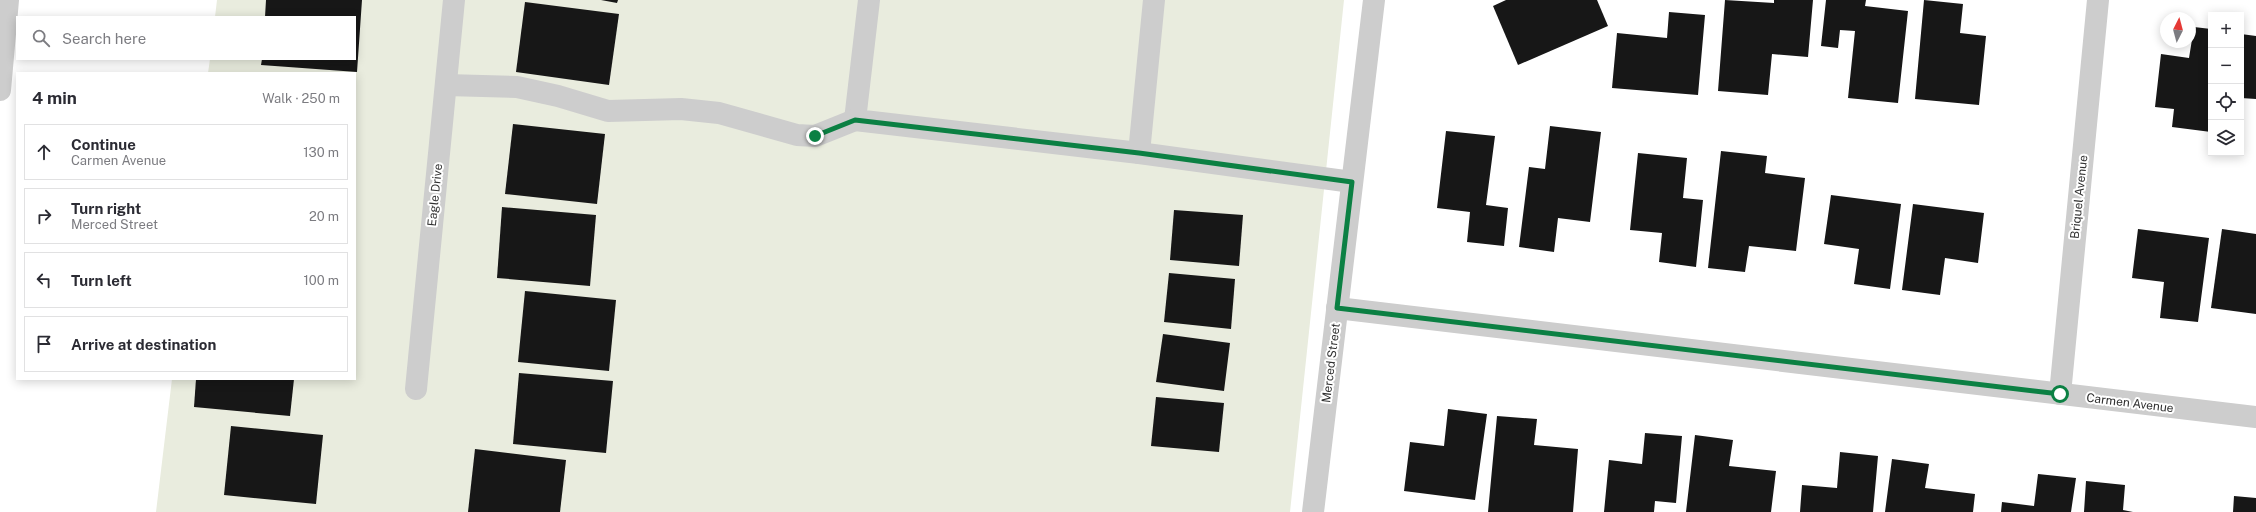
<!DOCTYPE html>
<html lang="en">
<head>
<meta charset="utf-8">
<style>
	:root { --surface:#fff; --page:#f2f2f3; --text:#2b2b33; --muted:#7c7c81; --line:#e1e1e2 }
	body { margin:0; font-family:"Public Sans",sans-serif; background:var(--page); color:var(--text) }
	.controls { position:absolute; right:12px; top:12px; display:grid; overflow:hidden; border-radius:0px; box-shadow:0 2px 10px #0003 }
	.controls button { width:36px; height:36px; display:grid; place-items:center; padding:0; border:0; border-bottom:1px solid var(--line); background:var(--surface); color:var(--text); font:20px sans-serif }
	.compass { position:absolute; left:2160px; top:12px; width:36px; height:36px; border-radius:50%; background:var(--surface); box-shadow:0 2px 10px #0003; rotate:6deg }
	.stop { position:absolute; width:12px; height:12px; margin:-9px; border:3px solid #0b8043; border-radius:50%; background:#fff }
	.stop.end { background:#0b8043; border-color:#fff; box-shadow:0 1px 4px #0008 }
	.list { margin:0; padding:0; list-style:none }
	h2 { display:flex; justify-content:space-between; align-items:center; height:52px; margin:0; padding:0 16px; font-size:17px }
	h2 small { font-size:13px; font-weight:400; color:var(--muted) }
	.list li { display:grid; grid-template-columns:26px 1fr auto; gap:12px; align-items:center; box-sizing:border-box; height:56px; margin:0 8px 8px; padding:0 8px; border:1px solid var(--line); border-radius:0px }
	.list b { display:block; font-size:15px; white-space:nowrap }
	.list p { margin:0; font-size:13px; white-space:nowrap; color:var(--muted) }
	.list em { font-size:13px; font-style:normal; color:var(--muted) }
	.icon { flex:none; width:22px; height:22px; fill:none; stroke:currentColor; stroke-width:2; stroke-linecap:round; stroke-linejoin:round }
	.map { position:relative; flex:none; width:2256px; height:512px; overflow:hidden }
	.search { position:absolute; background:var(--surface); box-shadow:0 2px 10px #0003; left:16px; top:16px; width:340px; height:44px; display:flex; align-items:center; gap:10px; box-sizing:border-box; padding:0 14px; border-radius:0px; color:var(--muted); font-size:15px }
	.panel { position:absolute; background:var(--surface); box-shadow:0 2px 10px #0003; left:16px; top:72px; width:340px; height:308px; border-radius:0px }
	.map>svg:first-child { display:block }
	.green { fill:#e9ecde }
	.building { fill:#171717 }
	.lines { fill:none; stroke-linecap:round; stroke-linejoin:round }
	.minor { stroke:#cdcdcd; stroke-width:22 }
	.route { stroke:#0b8043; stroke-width:5 }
	.labels { text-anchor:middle; stroke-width:4; stroke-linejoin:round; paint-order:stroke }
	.street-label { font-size:12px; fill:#303030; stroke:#fff }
</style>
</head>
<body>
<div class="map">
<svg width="2256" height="512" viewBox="0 0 2256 512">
	<rect width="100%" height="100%" fill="#fff"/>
	<polygon class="green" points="217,0 1344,0 1290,512 156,512 172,379 355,379 355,73 208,73 210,59 355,59 355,17 215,17"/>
	<g class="building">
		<polygon points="266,0 362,0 357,72 261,65 262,59 355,59 355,17 265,17"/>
		<polygon points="601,0 618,0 617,3"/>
		<polygon points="1506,0 1597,0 1608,26 1518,65 1493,6"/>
		<polygon points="1725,0 1774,3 1774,0 1813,0 1808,57 1772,54 1768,95 1718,91"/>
		<polygon points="1826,0 1866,0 1865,6 1908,11 1898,103 1848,98 1855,31 1840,30 1838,48 1821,46"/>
		<polygon points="1924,0 1963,4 1960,33 1986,36 1979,105 1915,99"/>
		<polygon points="525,2 619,14 609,85 516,72"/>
		<polygon points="1669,12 1705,15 1698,95 1612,88 1617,33 1667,38"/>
		<polygon points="2194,27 2211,29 2211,132 2172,127 2174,109 2155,107 2161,54 2189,58"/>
		<polygon points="2241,34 2256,36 2256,99 2241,98"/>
		<polygon points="513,124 605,134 597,204 505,194"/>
		<polygon points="1550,126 1601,132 1590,222 1558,218 1554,252 1519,247 1529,167 1545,169"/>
		<polygon points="1446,131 1495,136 1486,205 1508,208 1504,246 1467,242 1470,212 1437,208"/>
		<polygon points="1721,151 1767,156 1765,173 1805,178 1796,251 1749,246 1745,272 1708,268"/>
		<polygon points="1638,153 1687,158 1683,198 1703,200 1696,267 1659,262 1662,233 1630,230"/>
		<polygon points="1831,195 1901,204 1890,289 1854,284 1859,249 1824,244"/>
		<polygon points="1913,204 1984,213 1978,263 1945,258 1940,295 1902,290"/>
		<polygon points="502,207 596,215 590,286 497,278"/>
		<polygon points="1174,210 1243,215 1239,266 1170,260"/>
		<polygon points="2138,229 2209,238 2198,322 2160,318 2164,282 2132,278"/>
		<polygon points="2222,229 2256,234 2256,314 2211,308"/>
		<polygon points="1169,273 1235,279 1231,329 1164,322"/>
		<polygon points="525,291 616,300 609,371 518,362"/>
		<polygon points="1163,334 1230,343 1224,391 1156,382"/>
		<polygon points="519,373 613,381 606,453 513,444"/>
		<polygon points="196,379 294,379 290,416 194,407"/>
		<polygon points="1156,397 1224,403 1219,452 1151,446"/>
		<polygon points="1448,409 1487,414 1475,500 1404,491 1410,442 1444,446"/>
		<polygon points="1497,416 1537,419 1534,445 1578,449 1573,512 1488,512"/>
		<polygon points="231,426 323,435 316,504 224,495"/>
		<polygon points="1645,433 1682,436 1676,503 1655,501 1654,512 1604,512 1609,460 1642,464"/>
		<polygon points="1695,435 1733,440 1729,466 1776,471 1771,512 1686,512"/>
		<polygon points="475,449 566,460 560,512 468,512"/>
		<polygon points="1840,452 1878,456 1873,512 1800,512 1802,485 1837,488"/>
		<polygon points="1892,459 1929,464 1925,488 1975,494 1973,512 1885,512"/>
		<polygon points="2038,474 2076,478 2071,512 2001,512 2002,502 2034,506"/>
		<polygon points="2086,481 2125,485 2123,510 2133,512 2084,512"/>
		<polygon points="2234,496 2256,498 2256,512 2233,512"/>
	</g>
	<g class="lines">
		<g class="minor">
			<polyline points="869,0 855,120 1139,153 1352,182"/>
			<polyline points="446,85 517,87 558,96 608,111 681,109 719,113 797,135 815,136 855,120"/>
			<polyline points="0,90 8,0"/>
			<polyline points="1139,153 1154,0"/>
			<polyline points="1337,308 2256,417"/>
			<polyline points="416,389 454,0"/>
			<polyline points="2060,394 2098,0"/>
			<polyline points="1313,512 1374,0"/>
		</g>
	</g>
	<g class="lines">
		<polyline class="route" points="815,136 855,120 1139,153 1352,182 1337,308 2060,394"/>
	</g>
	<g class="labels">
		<g class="street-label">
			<text transform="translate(435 195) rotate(-84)" y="4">Eagle Drive</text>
			<text transform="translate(2079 197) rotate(-84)" y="4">Briquel Avenue</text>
			<text transform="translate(1331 363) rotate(-83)" y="4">Merced Street</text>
			<text transform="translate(2130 403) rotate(7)" y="4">Carmen Avenue</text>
		</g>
	</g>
</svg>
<div class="controls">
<button>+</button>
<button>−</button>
<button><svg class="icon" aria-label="locate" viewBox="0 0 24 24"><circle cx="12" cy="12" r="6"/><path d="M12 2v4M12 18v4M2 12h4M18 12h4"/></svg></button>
<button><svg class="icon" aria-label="layers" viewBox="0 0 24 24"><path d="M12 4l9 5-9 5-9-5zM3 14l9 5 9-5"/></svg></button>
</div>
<svg class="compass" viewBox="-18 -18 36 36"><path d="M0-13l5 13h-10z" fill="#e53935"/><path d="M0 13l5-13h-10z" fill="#7c7c81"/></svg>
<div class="stop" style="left:2060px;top:394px"></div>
<div class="stop end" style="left:815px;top:136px"></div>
<div class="search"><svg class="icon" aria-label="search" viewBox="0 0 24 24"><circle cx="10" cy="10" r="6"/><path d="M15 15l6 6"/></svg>Search here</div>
<section class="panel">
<h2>4 min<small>Walk · 250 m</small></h2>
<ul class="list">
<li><svg class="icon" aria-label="ahead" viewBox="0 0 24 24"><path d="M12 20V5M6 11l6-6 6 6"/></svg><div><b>Continue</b><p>Carmen Avenue</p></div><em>130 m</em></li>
<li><svg class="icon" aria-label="right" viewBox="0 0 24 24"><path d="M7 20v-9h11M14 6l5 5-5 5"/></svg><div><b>Turn right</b><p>Merced Street</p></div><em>20 m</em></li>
<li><svg class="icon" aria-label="left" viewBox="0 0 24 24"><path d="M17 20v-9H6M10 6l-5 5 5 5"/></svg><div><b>Turn left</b></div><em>100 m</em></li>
<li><svg class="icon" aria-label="arrive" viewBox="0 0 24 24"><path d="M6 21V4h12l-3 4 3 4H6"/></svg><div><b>Arrive at destination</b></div></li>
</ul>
</section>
</div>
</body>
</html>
